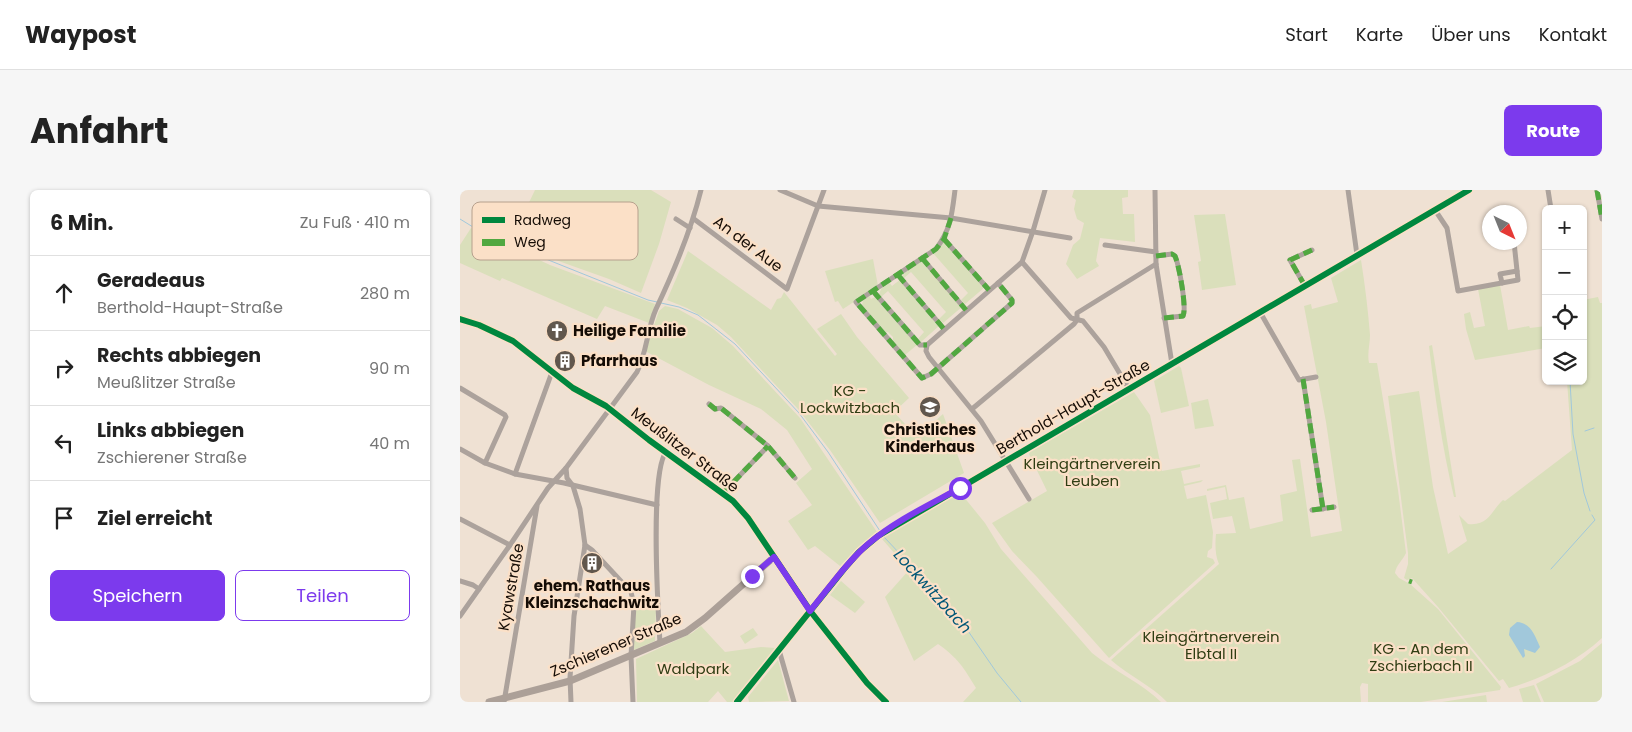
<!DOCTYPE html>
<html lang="de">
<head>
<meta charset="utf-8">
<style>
	:root { --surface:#fff; --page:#f6f6f6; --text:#222; --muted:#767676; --line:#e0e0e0; --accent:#7c3aed }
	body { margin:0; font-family:Poppins,sans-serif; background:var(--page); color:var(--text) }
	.controls { position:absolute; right:15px; top:15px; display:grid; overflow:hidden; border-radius:8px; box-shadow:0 1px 4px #0004 }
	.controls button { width:45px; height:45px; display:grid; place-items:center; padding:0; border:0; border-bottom:1px solid var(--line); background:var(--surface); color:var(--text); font:25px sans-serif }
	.compass { position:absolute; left:1022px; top:15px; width:45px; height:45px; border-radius:50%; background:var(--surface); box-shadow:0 1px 4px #0004; rotate:137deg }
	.stop { position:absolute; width:15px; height:15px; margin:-11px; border:4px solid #7c3aed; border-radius:50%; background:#fff }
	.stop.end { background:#7c3aed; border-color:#fff; box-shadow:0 1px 5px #0008 }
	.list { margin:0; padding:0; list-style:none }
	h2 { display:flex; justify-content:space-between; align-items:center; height:65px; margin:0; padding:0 20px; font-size:21px }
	h2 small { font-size:16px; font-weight:400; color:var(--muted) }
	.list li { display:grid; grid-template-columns:32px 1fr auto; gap:15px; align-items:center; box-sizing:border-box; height:75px; padding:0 20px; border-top:1px solid var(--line) }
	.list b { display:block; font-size:19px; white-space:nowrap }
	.list p { margin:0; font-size:16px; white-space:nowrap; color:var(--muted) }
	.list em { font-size:16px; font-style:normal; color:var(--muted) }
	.actions { display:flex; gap:10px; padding:15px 20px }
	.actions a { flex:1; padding:11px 0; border:1px solid var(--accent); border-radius:8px; text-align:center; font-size:18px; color:var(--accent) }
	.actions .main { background:var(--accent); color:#fff }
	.icon { flex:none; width:28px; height:28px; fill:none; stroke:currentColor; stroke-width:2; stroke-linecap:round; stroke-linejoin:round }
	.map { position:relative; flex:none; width:1142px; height:512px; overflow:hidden; border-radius:8px }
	header { display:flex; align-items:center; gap:30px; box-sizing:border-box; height:70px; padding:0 25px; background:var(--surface); border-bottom:1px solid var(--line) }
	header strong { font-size:24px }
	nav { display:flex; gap:28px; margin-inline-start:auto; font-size:18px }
	.intro { display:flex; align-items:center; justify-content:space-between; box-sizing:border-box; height:120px; padding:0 30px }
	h1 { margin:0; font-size:35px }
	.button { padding:12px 22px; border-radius:8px; background:var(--accent); color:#fff; font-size:18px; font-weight:700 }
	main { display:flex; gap:30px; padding:0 30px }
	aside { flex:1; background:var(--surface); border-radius:8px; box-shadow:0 1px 4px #0004 }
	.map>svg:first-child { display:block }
	.green { fill:#dadfbb }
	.water { fill:#a1c8db }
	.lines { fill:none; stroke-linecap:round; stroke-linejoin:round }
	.stream { stroke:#a1c8db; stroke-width:1 }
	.street { stroke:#aca29c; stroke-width:5 }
	.secondary { stroke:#aca098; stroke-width:7 }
	.tram { stroke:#aea49c; stroke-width:1 }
	.quiet { stroke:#51a840; stroke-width:5; stroke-dasharray:10 5; stroke-linecap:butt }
	.cycleway-casing { stroke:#fbe0c7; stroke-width:9 }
	.cycleway { stroke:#00873e; stroke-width:6 }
	.route { stroke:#7c3aed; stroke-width:6 }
	.labels { text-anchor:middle; stroke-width:4.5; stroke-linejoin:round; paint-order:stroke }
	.street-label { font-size:15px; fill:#150c05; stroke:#fbe0c7 }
	.poi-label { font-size:15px; font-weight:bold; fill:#150c05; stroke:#fbe0c7; text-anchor:start }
	.park-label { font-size:15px; fill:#2f3d13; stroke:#fbe0c7 }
	.water-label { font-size:16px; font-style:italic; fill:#005676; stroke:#fbe0c7 }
	.key { fill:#fbe0c7; stroke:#b6a08d; stroke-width:1 }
	.key-label { font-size:14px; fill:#150c05 }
</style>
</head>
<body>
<header>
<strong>Waypost</strong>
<nav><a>Start</a><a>Karte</a><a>Über uns</a><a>Kontakt</a></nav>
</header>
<div class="intro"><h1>Anfahrt</h1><a class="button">Route</a></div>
<main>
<aside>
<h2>6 Min.<small>Zu Fuß · 410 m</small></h2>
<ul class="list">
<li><svg class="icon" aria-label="ahead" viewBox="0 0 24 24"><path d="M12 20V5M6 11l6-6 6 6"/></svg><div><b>Geradeaus</b><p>Berthold-Haupt-Straße</p></div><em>280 m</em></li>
<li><svg class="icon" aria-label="right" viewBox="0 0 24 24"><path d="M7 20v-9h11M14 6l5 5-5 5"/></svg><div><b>Rechts abbiegen</b><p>Meußlitzer Straße</p></div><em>90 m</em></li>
<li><svg class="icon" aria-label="left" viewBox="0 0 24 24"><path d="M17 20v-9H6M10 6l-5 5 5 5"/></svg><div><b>Links abbiegen</b><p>Zschierener Straße</p></div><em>40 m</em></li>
<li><svg class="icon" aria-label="arrive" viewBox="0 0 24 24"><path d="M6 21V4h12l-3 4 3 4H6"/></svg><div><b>Ziel erreicht</b></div></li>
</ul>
<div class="actions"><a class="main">Speichern</a><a>Teilen</a></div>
</aside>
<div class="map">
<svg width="1142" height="512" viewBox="0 0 1142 512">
	<rect width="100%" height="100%" fill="#efe1d3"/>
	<g class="green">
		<polygon points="75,0 191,0 211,12 199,54 181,103 149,89 93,69 50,48 61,25 63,25"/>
		<polygon points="614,0 668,0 668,7 662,8 663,24 674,24 675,52 640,48 636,71 639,76 617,89 606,74 613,55 620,49 624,33 617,29 614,19 616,10 612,7"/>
		<polygon points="765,24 776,95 742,100 738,72 741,71 734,25"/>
		<polygon points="11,38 90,75 195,114 189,133 145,116 137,129 42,88 40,91 0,73 0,55"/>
		<polygon points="485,51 525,97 505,114 501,110 508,103 473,63"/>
		<polygon points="228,61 311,120 317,109 321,108 324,102 375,166 377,164 357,139 381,124 397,147 449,208 434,222 457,247 483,224 504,283 420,333 370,260 338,219 271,147 257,135 227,118 207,110"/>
		<polygon points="413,69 418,96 383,119 378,111 375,112 365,81"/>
		<polygon points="463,69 503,116 483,133 479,129 486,122 451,82 444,88 442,87 443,83"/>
		<path d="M901 70C905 95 908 120 910 145 910 154 907 164 909 173H917L938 300 946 363C943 370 936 375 935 383L939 388 950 394 978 419 1041 497 1040 500 961 512H908V494L902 493 900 497 901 512H707C692 496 668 485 651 470L759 374C755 366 755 353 756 344L776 343 772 326 753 329 750 313 767 309 765 297 747 301V299L766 295 769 310 784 307 790 339 823 331 820 305 837 301 832 270 840 269 851 347 882 341 866 232 844 116 851 114 852 119 878 112 871 88Z"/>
		<polygon points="441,89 480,135 461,152 458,149 464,142 428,101 421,107 419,104 422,97 429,92 432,96"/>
		<polygon points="1040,95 1048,140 1069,136 1070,138 1086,136 1086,158 1015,170 1006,139 1004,124 1010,122 1014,138 1025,136 1018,99"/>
		<polygon points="409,105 411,109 417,106 458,154 445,165 433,151 433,147 428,142 425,143 402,116 403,109"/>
		<path d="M1138 107 1140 113H1142V448C1116 472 1083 488 1049 498L1043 489 1039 491 978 417 952 388 947 390 944 388 948 374V363L928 206 959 201 973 297 988 364 1007 351 999 325 1008 334C1029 336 1030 322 1043 310L1045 311 1112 260 1107 191H1123V110Z"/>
		<polygon points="205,116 218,119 252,138 273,156 340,228 417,342 404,352 380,376 355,356 348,360 328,331 352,315 336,293 352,279 327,240 301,219 249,195 185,161 199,121"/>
		<path d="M972 155 996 307H994C982 257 975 207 969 156Z"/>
		<polygon points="719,176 721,178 729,216 701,223 694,191"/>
		<polygon points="674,202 690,225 702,281 740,274 740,277 721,281 724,294 743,290 741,292 724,296 727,309 746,305 753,342 752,358 748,361 747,367 753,369 755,373 649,468 577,387 552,361 532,333 587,301 569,264 570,262"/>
		<polygon points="748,209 754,236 735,239 731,213"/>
		<path d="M499 301 525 333 541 359 632 463C654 481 683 494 701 512H503L516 498C504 478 498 468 478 454L454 471 425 407 449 380 422 349 428 344Z"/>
		<polygon points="381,391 405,412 395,423 370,405"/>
		<polygon points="175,416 196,417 195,451 174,460"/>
		<polygon points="241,436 265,462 301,457 315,458 273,512 267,512 258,501 248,512 177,512 176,469 232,443"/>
		<polygon points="293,438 298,445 285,454 280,446"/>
		<polygon points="1142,453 1142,512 1084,512 1076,494 1120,471"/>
		<polygon points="318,470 329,511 289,512 288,507"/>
		<polygon points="1074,495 1081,512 1063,512 1059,499"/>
		<polygon points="1026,505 1027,512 982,512"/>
	</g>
	<path class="water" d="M1057 432C1071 433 1075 446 1080 457L1075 463 1064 459 1065 466 1063 468 1049 445 1050 438Z"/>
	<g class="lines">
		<g class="stream">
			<polyline points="0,29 13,37 56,57 188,110 197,112"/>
			<polyline points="201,113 219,117 238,125 275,154 339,223 368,262 420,341"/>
			<polyline points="1110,191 1113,244 1124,303 1130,321"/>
			<polyline points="1125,241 1134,238"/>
			<polyline points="424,347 495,422 537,483 561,512"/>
			<polyline points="1091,379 1135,330 1132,325"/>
		</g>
		<g class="street">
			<polyline points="320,0 358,16 491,28 610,48"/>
			<path d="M495 0C492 24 491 39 476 59L396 112 462 188 471 184 552 113V110L538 93"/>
			<polyline points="695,0 696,74 712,174"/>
			<polyline points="888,0 897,65"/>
			<polyline points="1088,0 1091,19"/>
			<polyline points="1137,0 1142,29"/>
			<polyline points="975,20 987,38 998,101 1058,90 1054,52"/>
			<polyline points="216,29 230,38"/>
			<polyline points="234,29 327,99 364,0"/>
			<polyline points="484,49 529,100"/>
			<polyline points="645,55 696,62"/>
			<path d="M696 66 712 64 715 66C719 75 727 118 723 126L704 128"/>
			<polyline points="462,68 506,120"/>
			<polyline points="562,72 611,128 623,131 644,157 669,199"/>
			<polyline points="438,85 484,139"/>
			<polyline points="1042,93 1040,84 1057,81"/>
			<polyline points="845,96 830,70 852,60"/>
			<polyline points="413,101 460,155 467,155"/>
			<polyline points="800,122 839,190 856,187"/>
			<polyline points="0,129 19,135 53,151 113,198 146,216 189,250 254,296 273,311 288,328 314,367"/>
			<polyline points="843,189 863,319"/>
			<polyline points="0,198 45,225 46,227 25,273"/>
			<polyline points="249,214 255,219 261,218 308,256 335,288"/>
			<polyline points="512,219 614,134 617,130 617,123 696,74"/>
			<polyline points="0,259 25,273 55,284 104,293 197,315"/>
			<polyline points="106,278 107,288 113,296 120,319 125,355 114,426 110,488 111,512"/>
			<polyline points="55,284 92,182"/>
			<polyline points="263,303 308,256"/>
			<polyline points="569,309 521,231 469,167 466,161 467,155 562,72 573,41 585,0"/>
			<polyline points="852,320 874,317"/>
			<polyline points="0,329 50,355"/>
			<polyline points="125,355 132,360 171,402 174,415 171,466 173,512"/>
			<polyline points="0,391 13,395 19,399"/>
			<polyline points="174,415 198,415"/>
			<path d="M0 426 50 355 88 298 106 278 177 182C187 162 187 139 196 119 214 81 231 41 241 0"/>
			<path d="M200 453C198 420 190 283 206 262"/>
			<polyline points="319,460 334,512"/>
			<polyline points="44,512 77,316"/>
		</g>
		<g class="secondary">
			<polyline points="29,512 110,491 226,442 245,428 314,367 351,422 407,493 426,512"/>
			<polyline points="277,512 384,379 399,362 418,346 1009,0"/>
		</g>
		<polyline class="tram" points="279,512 392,371 418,347 1012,0"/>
		<g class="quiet">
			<polyline points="1137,0 1142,29"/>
			<polyline points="491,28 484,49 476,59 396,112 462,188 471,184 552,113 552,110 538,93"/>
			<polyline points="484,49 529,100"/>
			<path d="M696 66 712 64 715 66C719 75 727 118 723 126L704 128"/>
			<polyline points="462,68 506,120"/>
			<polyline points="438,85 484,139"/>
			<polyline points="845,96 830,70 852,60"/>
			<polyline points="413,101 460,155 467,155"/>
			<polyline points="843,189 863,319"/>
			<polyline points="249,214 255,219 261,218 308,256 335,288"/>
			<polyline points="263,303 308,256"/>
			<polyline points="852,320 874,317"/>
			<polyline points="949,391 952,392"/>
		</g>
		<g class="cycleway-casing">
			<g id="cycleway">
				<polyline points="0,129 19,135 53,151 113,198 146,216 189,250 273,311 288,328 351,422 407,493 426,512"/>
				<polyline points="277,512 384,379 399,362 418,346 1009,0"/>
			</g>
		</g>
		<use href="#cycleway" class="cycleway"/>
	</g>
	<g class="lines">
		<path class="route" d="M292 386 314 367 350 421C369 398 386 373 408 354 435 331 469 315 500 298"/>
	</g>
	<defs>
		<g id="church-disc" transform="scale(1.125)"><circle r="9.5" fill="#61574d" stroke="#fbe0c7"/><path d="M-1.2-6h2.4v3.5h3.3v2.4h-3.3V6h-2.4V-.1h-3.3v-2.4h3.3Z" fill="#fff"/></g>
		<g id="building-disc" transform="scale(1.125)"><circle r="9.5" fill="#61574d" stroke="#fbe0c7"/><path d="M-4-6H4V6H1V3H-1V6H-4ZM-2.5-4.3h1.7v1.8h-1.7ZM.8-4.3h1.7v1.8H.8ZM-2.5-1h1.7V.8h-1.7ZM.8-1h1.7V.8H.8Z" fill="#fff"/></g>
		<g id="school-disc" transform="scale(1.125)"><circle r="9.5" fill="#61574d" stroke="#fbe0c7"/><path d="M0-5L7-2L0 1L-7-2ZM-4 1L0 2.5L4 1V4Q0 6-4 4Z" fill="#fff"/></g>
	</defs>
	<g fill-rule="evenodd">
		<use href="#church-disc" x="97" y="141"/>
		<use href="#building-disc" x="105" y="171"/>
		<use href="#school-disc" x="470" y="217"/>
		<use href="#building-disc" x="132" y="373"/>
	</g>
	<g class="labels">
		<g class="street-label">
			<text transform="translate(288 54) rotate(37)" y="5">An der Aue</text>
			<text transform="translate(613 217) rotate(-30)" y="5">Berthold-Haupt-Straße</text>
			<text transform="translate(225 260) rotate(37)" y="5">Meußlitzer Straße</text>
			<text transform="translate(51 397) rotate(-80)" y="5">Kyawstraße</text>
			<text transform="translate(156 455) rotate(-23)" y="5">Zschierener Straße</text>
		</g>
		<g class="poi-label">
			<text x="113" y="146">Heilige Familie</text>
			<text x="121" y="176">Pfarrhaus</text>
			<text x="470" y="245" text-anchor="middle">Christliches<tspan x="470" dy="17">Kinderhaus</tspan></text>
			<text x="132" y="401" text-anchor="middle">ehem. Rathaus<tspan x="132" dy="17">Kleinzschachwitz</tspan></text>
		</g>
		<g class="park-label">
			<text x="390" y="206">KG -<tspan x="390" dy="17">Lockwitzbach</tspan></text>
			<text x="632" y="279">Kleingärtnerverein<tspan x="632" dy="17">Leuben</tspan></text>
			<text x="751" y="452">Kleingärtnerverein<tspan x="751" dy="17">Elbtal II</tspan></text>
			<text x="961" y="464">KG - An dem<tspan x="961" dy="17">Zschierbach II</tspan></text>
			<text x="233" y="484">Waldpark</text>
		</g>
		<g class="water-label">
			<text transform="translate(473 401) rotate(48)" y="6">Lockwitzbach</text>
		</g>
	</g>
	<rect x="12" y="12" width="166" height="58" rx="8" class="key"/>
	<rect x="22" y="27" width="23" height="6" fill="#00873e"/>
	<rect x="22" y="49" width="23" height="7" fill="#51a840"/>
	<g class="key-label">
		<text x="54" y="35">Radweg</text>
		<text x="54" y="57">Weg</text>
	</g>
</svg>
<div class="controls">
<button>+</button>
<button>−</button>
<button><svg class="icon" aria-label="locate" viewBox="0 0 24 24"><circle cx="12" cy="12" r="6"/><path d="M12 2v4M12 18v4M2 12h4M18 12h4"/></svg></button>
<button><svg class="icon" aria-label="layers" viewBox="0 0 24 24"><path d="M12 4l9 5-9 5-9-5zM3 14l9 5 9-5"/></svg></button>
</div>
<svg class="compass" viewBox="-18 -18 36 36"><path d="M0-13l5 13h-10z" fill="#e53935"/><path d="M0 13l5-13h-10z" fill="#767676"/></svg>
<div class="stop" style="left:500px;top:298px"></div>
<div class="stop end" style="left:292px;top:386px"></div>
</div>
</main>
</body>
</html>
